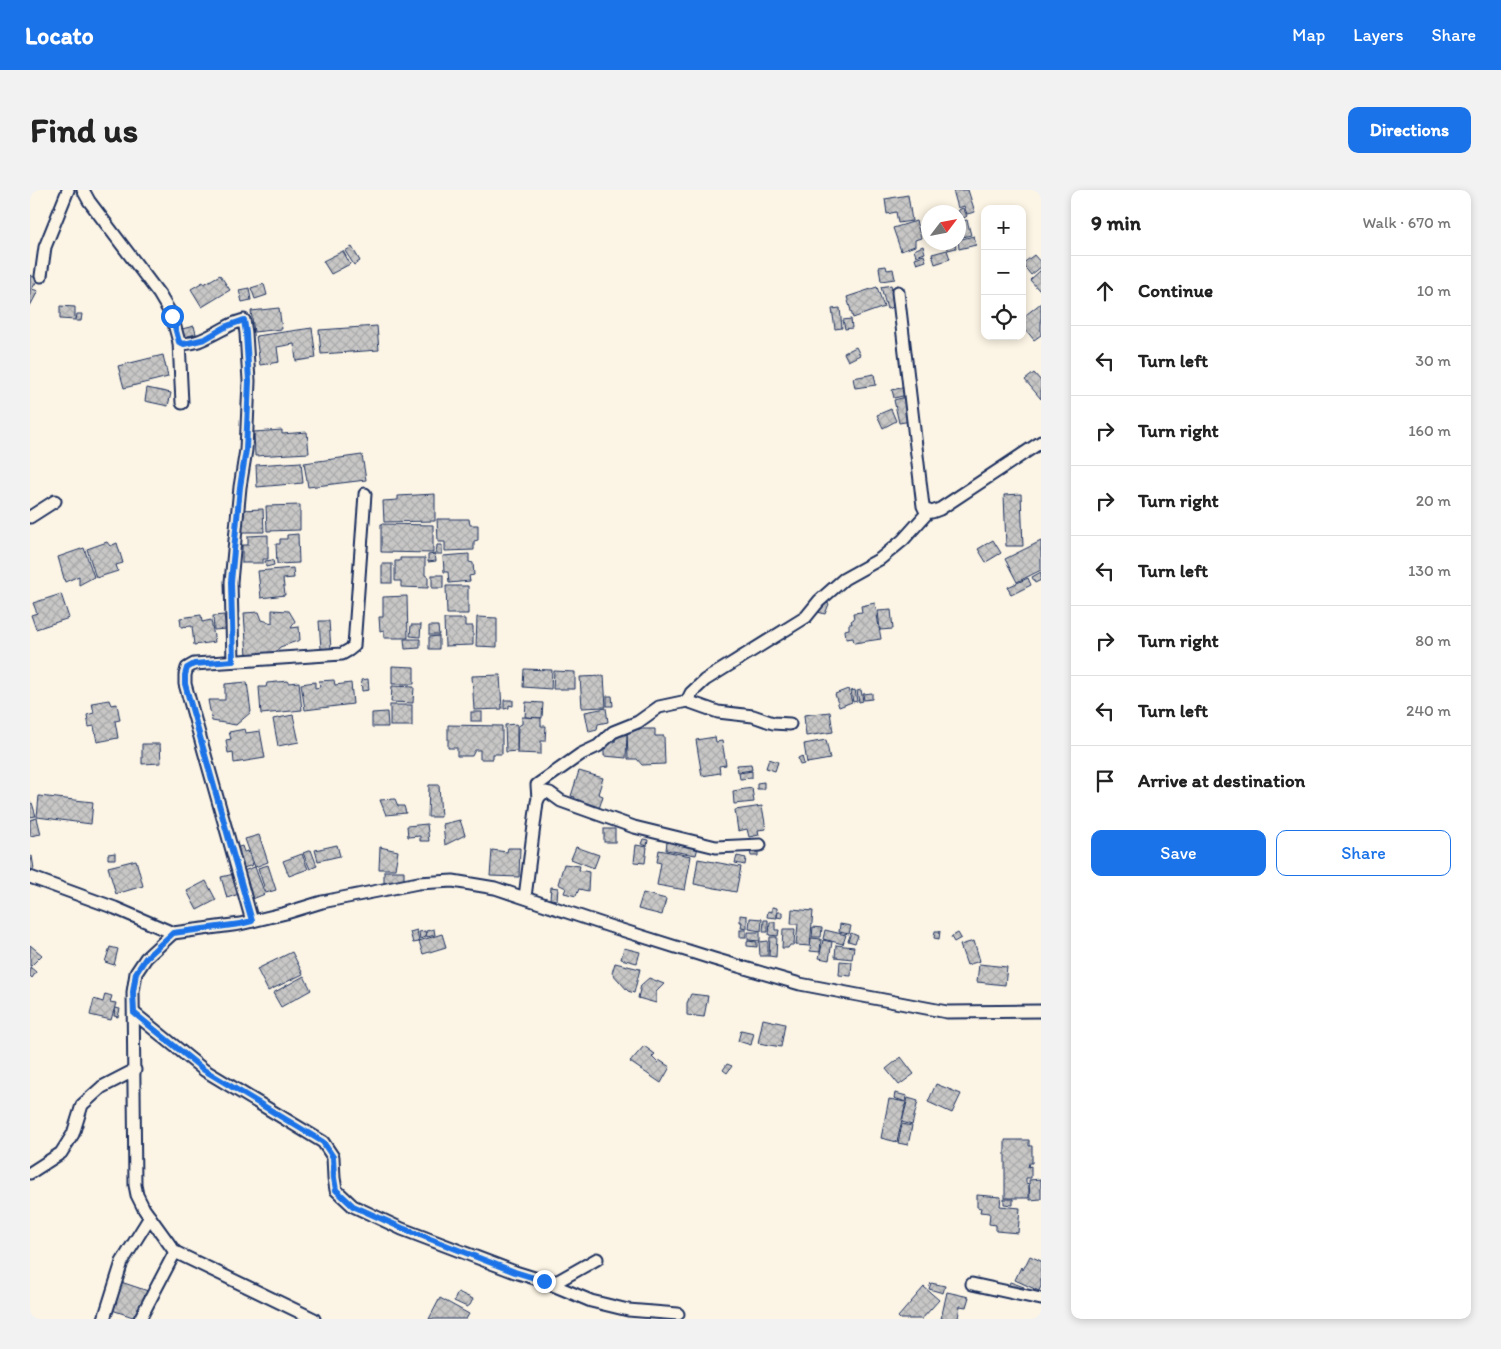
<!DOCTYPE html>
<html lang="en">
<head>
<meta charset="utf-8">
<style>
	:root { --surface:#fff; --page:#f2f2f2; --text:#222; --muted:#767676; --line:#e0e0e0; --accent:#1a73e8 }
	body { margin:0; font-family:Itim,sans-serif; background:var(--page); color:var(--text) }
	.controls { position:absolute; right:15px; top:15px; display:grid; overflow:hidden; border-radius:10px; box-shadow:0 2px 8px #0003 }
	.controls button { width:45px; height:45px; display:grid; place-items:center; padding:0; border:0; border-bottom:1px solid var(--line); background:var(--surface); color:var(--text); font:25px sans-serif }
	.compass { position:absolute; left:891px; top:15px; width:45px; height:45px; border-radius:50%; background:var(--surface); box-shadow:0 2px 8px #0003; rotate:58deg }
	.stop { position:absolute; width:15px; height:15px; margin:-11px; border:4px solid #1a73e8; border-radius:50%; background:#fff }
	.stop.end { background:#1a73e8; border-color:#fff; box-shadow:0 1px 5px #0008 }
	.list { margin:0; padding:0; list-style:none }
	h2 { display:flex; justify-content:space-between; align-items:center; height:65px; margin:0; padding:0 20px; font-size:21px }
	h2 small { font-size:16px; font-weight:400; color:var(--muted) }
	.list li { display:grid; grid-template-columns:32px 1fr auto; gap:15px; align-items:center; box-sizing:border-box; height:70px; padding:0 20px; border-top:1px solid var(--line) }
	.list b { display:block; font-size:19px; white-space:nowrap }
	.list em { font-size:16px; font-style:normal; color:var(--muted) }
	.actions { display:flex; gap:10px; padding:15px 20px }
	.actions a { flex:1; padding:11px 0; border:1px solid var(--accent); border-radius:10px; text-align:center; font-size:18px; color:var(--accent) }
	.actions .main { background:var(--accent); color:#fff }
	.icon { flex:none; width:28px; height:28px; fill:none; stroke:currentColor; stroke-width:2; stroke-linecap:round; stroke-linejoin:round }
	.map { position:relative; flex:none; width:1011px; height:1129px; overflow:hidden; border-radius:10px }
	header { display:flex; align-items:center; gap:30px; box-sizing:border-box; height:70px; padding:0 25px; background:var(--accent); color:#fff }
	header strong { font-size:24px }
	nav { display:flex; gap:28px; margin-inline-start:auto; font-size:18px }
	.intro { display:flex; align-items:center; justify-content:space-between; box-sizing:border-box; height:120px; padding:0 30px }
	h1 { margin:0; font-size:35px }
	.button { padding:12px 22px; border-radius:10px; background:var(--accent); color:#fff; font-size:18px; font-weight:700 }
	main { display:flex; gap:30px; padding:0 30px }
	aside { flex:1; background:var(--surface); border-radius:10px; box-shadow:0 2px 8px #0003 }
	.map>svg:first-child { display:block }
	.building { fill:url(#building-cross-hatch); stroke:#1b2f5e }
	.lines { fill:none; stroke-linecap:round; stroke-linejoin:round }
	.street-casing { stroke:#1b2f5e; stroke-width:15 }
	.street { stroke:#fcf5e5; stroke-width:11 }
	.route { stroke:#1a73e8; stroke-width:6 }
</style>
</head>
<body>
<header>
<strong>Locato</strong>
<nav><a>Map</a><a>Layers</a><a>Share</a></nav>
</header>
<div class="intro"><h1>Find us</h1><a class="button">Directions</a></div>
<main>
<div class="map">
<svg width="1011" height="1129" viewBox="0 0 1011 1129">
	<defs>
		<pattern id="building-cross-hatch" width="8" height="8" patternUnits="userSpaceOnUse" patternTransform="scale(1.25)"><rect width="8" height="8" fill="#c8c7c6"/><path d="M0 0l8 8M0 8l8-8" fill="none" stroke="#ababac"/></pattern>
	</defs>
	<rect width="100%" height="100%" fill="#fcf5e5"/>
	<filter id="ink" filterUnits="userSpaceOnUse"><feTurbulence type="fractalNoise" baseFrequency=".02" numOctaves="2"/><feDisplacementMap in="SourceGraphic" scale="10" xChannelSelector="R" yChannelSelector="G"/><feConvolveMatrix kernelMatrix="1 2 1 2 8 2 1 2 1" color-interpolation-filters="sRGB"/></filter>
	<g filter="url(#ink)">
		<g class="building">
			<polygon points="923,0 938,0 945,22 937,24 934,16 928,18"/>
			<polygon points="878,5 882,31 868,33 866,22 857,24 855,9"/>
			<polygon points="933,18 937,26 932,29 928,20"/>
			<polygon points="937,30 941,45 928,48 928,32"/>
			<polygon points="886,31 891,48 885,50 885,56 871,61 863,38"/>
			<polygon points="944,46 946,55 929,59 928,50"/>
			<polygon points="925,52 926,58 918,60 917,53"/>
			<polygon points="893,56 895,63 886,66 884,60"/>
			<polygon points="322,57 330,71 324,75 315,61"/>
			<polygon points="917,60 920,69 905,74 902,64"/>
			<polygon points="313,61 320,74 301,84 293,71"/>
			<polygon points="894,65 896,71 887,74 885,68"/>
			<polygon points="1004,65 1011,73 1011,77 1001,85 992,74"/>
			<polygon points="856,76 857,80 863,79 865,89 851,91 849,77"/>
			<polygon points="1011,80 1011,98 1009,100 1000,90"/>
			<polygon points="0,85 8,89 2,99 8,101 0,116"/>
			<polygon points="190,85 200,100 172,117 161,99 173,92 174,94"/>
			<polygon points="234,94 237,105 225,109 221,98"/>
			<polygon points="861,95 867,116 857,119 851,97"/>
			<polygon points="847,97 854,117 823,128 817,107"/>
			<polygon points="219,98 221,110 212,112 209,100"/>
			<polygon points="1011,113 1011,145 1004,150 992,135 992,128"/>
			<polygon points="30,116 45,117 45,130 30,129"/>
			<polygon points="249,118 252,139 224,142 221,121"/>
			<polygon points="810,118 812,138 805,139 802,119"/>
			<polygon points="47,124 52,124 51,131 46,131"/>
			<polygon points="821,129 822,138 815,139 813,130"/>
			<polygon points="164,136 166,144 154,147 152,139"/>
			<polygon points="347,136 349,160 291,164 289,140"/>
			<polygon points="282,138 286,168 266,171 264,154 247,157 249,172 230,175 226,146"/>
			<polygon points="826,157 830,165 818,171 814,163"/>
			<polygon points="133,165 138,187 94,198 88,176"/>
			<polygon points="1004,183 1011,191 1011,209 995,190"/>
			<polygon points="844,184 846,195 825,198 823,188"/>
			<polygon points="875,197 877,205 864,208 862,200"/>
			<polygon points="117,198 141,203 138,216 115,211"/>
			<polygon points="876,207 881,231 869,233 864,210"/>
			<polygon points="861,219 866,231 853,238 847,225"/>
			<polygon points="252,240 252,244 277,242 279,263 225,266 224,242"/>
			<polygon points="332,265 336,290 278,297 274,273"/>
			<polygon points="271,272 273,293 227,297 226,275"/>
			<polygon points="405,304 405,331 354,332 353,311 368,310 368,306"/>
			<polygon points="991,304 993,356 976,356 974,305"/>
			<polygon points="270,315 270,340 237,341 236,316"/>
			<polygon points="233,319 234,342 211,342 210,320"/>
			<polygon points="407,329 439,329 440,335 448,335 448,350 444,351 444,360 415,361 415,352 408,352"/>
			<polygon points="351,334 403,335 403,363 351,362"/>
			<polygon points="268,344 269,373 247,374 246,354 250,354 250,349 257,349 257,345"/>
			<polygon points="238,345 238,369 233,369 233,373 212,373 212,355 218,355 218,346"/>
			<polygon points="963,350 971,363 956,372 948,359"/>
			<polygon points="1011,351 1011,380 987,392 975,369"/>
			<polygon points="77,352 80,356 87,353 93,373 86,375 88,381 66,388 57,359"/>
			<polygon points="407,355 412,355 412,364 406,364"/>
			<polygon points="54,358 64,387 49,395 49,386 35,392 28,367"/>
			<polygon points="405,364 406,371 398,372 398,365"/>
			<polygon points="439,364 439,372 443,373 444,385 439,386 440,391 419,393 418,382 414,382 413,366"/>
			<polygon points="370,368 395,368 395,385 398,387 398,398 371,397 371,391 365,391 365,371 370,371"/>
			<polygon points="243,370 244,375 236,377 235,371"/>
			<rect x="352" y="374" width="10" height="19"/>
			<polygon points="263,378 264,388 253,389 255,405 231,408 228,381"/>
			<polygon points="1011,382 1011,390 1005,393 1002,387"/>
			<rect x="402" y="385" width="11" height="13"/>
			<polygon points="998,388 1001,395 981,405 978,397"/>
			<polygon points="416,396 438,396 438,424 417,424"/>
			<polygon points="31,404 39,428 6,439 1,425 7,423 3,413"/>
			<polygon points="377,406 378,448 354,448 354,440 350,441 349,427 353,427 353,407"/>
			<polygon points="792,411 799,414 795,424 788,422"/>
			<polygon points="845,413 851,449 824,453 823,448 816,449 815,440 819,439 819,434 822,434 821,431 824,429 823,423 832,422 831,416"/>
			<polygon points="242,420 259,421 265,431 261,438 269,437 270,450 250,457 244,464 217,466 214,423 229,422 232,430 242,433"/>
			<polygon points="861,420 863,439 850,440 848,421"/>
			<polygon points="171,425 172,432 181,430 185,452 164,455 162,436 151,437 150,428"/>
			<polygon points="194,425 196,439 184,440 183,426"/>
			<polygon points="447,427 467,428 467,457 446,456"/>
			<polygon points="414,429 435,429 435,436 443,436 443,455 415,456"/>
			<polygon points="289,431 299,431 301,459 291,459"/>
			<polygon points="381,435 391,435 390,447 380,446"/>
			<polygon points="399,436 408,436 409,445 399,445"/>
			<polygon points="409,446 409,459 399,459 399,447"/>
			<polygon points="374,449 390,449 390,458 375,459"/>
			<polygon points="362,476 384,477 384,494 362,494"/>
			<polygon points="494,479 522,480 521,499 493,497"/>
			<polygon points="524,481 545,482 545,499 523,499"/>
			<polygon points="470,485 472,519 444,520 442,486"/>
			<polygon points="574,486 576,517 552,518 550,487"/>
			<polygon points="338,489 339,500 332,501 331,490"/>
			<polygon points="304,490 305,495 321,493 323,514 275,520 271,494 285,492 285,498 290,497 289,491"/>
			<polygon points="258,491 258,493 269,492 272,520 231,524 229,497 236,497 237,493"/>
			<polygon points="217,492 221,522 206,535 182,531 178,510 195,510 195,494"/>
			<polygon points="362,496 384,497 383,513 361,512"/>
			<polygon points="818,499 822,512 809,517 805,504"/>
			<polygon points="825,500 827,511 823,512 821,501"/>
			<polygon points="831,500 833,511 829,512 827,501"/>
			<polygon points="842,503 842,509 834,510 833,504"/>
			<polygon points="577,506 582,506 583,516 577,516"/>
			<polygon points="79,510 81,515 87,514 90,530 85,531 88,548 67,552 64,536 59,537 57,525 64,523 62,513"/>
			<polygon points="474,510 483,510 483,516 479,515 479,518 474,519"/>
			<polygon points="496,512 513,513 512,528 495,527"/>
			<rect x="360" y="515" width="22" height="21"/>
			<polygon points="576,518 578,532 568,534 567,540 559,542 555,522"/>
			<polygon points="357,522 358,537 342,537 342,523"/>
			<rect x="441" y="522" width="11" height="9"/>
			<polygon points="800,522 803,542 776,546 774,525"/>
			<polygon points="263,525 269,552 248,556 243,529"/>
			<polygon points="492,527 511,528 511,536 516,536 515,551 511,551 511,564 487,563 488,536 492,534"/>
			<polygon points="487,534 487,561 476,562 475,535"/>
			<polygon points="418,535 472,536 472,564 463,564 463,569 450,569 450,560 445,560 442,566 427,566 427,558 418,558"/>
			<polygon points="215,539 216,543 230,541 235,568 204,573 203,562 198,563 196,550 201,549 199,542"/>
			<polygon points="597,539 625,539 625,546 634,546 635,574 612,575 607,569 598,569"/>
			<polygon points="585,543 597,543 596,568 574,566 574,552 585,552"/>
			<polygon points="685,547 686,552 692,551 696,575 689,576 690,583 672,586 666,550"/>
			<polygon points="796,550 800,569 777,573 774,554"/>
			<polygon points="112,554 130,554 131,573 112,574"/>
			<polygon points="772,566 774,574 770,575 768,568"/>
			<polygon points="739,569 748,572 745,581 736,578"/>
			<polygon points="721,574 722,580 708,582 707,575"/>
			<polygon points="549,581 573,588 568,604 573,606 568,622 543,613 545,607 541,606"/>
			<polygon points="722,581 722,588 710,589 709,583"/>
			<polygon points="734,592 734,599 727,599 727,593"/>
			<polygon points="399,595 409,595 411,627 398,627"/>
			<polygon points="722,598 724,612 704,614 703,601"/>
			<polygon points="9,606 63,612 61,634 7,627"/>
			<polygon points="365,609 368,616 374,616 376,623 356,625 350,610"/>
			<polygon points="2,613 6,626 0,627 0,614"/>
			<polygon points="732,616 736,639 728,640 729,645 719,647 717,639 708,641 705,620"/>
			<polygon points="7,628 11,644 0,646 0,630"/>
			<polygon points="430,630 435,645 415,655 413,634"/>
			<polygon points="397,634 399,651 390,651 390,646 378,647 377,636"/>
			<rect x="574" y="639" width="11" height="13"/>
			<polygon points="229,645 238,672 225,677 215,649"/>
			<polygon points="613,649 618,650 617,656 611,654"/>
			<polygon points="637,652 668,657 666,665 636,660"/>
			<polygon points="307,655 310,666 288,671 285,660"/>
			<polygon points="606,655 617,657 615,673 604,672"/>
			<polygon points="212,656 214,662 218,661 223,675 210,679 203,659"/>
			<polygon points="350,657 368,661 365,679 349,679"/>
			<polygon points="546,657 569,665 564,678 541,669"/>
			<polygon points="478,658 490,658 489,687 460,686 462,660 477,662"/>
			<polygon points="281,660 287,676 280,679 273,663"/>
			<polygon points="629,660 661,666 655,700 627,695 631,673 627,672"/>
			<polygon points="720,660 728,660 728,666 721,666"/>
			<polygon points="85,663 85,669 78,669 78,664"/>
			<polygon points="272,664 278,679 259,686 253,671"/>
			<polygon points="2,666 4,679 0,680 0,667"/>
			<polygon points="707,666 716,668 715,675 705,673"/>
			<polygon points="668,669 711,677 706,702 664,694"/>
			<polygon points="106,670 113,696 86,704 78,677"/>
			<polygon points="534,674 550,676 549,680 559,682 558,701 549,699 546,706 534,703 536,698 528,694"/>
			<polygon points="238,675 246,700 236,703 228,678"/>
			<polygon points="225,677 235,704 220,710 210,682"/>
			<polygon points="354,681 374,681 374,694 354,697"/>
			<polygon points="204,684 209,704 197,708 191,687"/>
			<polygon points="176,691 186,710 167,720 157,701"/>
			<polygon points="521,697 528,698 527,710 520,709"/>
			<polygon points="613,703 636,709 632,725 608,719"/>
			<polygon points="742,717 747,718 747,728 737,727 738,721 742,722"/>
			<polygon points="762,719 783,721 780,756 766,755 768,734 761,734"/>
			<polygon points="748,722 752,722 752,728 747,727"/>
			<polygon points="710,725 717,726 717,739 711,738 712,732 710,732"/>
			<polygon points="720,728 732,729 731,741 719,739"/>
			<polygon points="734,730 738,730 738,742 733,742"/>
			<polygon points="740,732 745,732 745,740 749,740 748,746 739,745"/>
			<polygon points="810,734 821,736 819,744 809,742"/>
			<polygon points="783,737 792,738 791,747 782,747"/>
			<polygon points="404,739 405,745 397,747 396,741"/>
			<polygon points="753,739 765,739 764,755 760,755 758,758 752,758"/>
			<polygon points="387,740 389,752 383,753 380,742"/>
			<rect x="710" y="740" width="6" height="7"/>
			<polygon points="795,740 816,745 813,754 793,749"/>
			<polygon points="395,741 396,747 390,749 389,742"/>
			<polygon points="905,741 910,741 909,749 904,748"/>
			<polygon points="718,742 730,742 730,751 718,750"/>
			<polygon points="821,743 828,746 825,753 818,751"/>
			<polygon points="928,743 931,748 924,752 921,747"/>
			<polygon points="412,744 416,757 393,764 389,751"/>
			<polygon points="740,747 747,747 746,767 739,766"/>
			<polygon points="781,748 791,749 790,762 780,761"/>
			<polygon points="793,750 802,752 799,770 789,768"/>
			<polygon points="717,751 727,752 727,757 717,756"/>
			<polygon points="738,751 738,766 730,766 729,752"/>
			<polygon points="944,751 950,771 937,775 930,755"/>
			<polygon points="0,755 12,765 1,776 0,776"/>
			<polygon points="806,755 824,757 822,769 805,767"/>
			<polygon points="80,757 88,759 84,775 75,772"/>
			<polygon points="594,758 610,762 607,773 591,769"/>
			<polygon points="262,762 273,784 238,801 227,779"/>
			<polygon points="810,771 822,772 821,786 809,785"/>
			<polygon points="585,773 610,779 604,803 598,801 582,783"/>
			<polygon points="949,774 977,777 975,795 947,792"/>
			<polygon points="0,777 6,782 2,788 0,786"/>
			<polygon points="274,786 281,800 251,817 243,803"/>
			<polygon points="619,788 634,794 626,802 626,813 608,808 611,795"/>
			<polygon points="75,804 82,806 80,812 86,813 81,830 60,825 64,809 73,812"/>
			<polygon points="661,804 678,806 674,827 657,825 657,813"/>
			<polygon points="85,818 90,819 88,827 84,826"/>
			<polygon points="733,829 755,834 751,857 728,853"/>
			<polygon points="711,840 724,843 721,855 708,851"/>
			<polygon points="614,856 625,864 622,867 628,873 629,870 640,877 631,893 600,872"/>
			<polygon points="871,867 884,884 869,895 856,879"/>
			<polygon points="697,874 702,876 697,883 693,880"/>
			<polygon points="906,894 931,904 922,923 898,912"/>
			<polygon points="865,903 877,906 876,912 864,908"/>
			<polygon points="878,908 888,911 882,935 872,932"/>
			<polygon points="859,909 876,912 867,952 851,948"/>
			<polygon points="872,934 882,936 878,955 868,953"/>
			<polygon points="975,950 999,950 999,956 1002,956 1002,973 999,973 998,977 1001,976 1001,988 996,988 996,993 999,994 999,1008 975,1008"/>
			<polygon points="1011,989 1011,1009 1000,1010 999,990"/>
			<polygon points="947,1005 971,1007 970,1016 990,1018 988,1043 966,1041 966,1035 959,1034 960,1023 950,1022 951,1018 947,1017"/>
			<polygon points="974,1009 983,1009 983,1015 974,1014"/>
			<polygon points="1000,1066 1011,1071 1011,1096 1009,1101 985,1090 991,1077 993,1080"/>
			<polygon points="91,1092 118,1101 109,1129 82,1120"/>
			<polygon points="980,1092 994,1097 992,1103 978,1097"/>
			<polygon points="901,1093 915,1096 913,1103 899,1099"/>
			<polygon points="894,1097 909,1110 892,1129 870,1129 868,1127"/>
			<polygon points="428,1102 443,1109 440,1115 437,1117 424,1111"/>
			<polygon points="917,1102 939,1107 936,1117 930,1116 928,1128 932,1129 911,1129"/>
			<polygon points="410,1108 439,1124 436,1129 399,1129"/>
		</g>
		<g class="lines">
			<g class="street-casing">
				<g id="street">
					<polyline points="53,0 59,11 129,104 142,126 149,152"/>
					<polyline points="11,86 15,57 38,0"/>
					<polyline points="868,102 892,308 893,316 895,320 902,322 910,319 1011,252"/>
					<path d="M152 213 149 152C162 158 183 144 195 138 201 134 207 132 214 130L216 143 219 191 216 260 210 297 201 392 203 471"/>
					<polyline points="0,327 25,311"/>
					<polyline points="657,511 688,522 723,526 743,533 760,534"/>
					<polyline points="508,609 507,595 551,564 568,556 583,542 608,532 629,517 657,511 661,503 675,490 776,427 789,411 814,389 850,369 873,350 899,321"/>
					<polyline points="0,687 85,718 143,743 210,734 256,723 292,712 388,693 423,691 465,698 579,736 684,769 770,794 917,822 1011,821"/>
					<polyline points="495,707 507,612 509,607 512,604 515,602 520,603 531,611 604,637 686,657 730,655"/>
					<polyline points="222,731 155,494 155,485 157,478 164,474 312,464 319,460 324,456 335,304"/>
					<polyline points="143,743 116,768 106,783 103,802 105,995 107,1005 114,1019 145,1062 284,1129"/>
					<polyline points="104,823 174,880 293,952 303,967 304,988 306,1000 323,1016 372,1039 485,1082 514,1091 528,1091 567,1069"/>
					<polyline points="0,983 31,963 43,944 52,915 72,897 105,880"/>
					<polyline points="518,1093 561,1111 598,1120 648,1124"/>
					<polyline points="942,1094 1011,1109"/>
					<polyline points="74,1129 92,1072 120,1027"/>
					<polyline points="110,1129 145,1062"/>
				</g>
			</g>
			<use href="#street" class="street"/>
		</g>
	</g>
	<g class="lines" filter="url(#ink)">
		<polyline class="route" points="142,126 149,152 154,154 175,149 197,136 214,130 216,143 219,191 216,260 210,297 201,392 203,471 164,474 157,478 155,485 155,494 222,731 210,734 143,743 116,768 106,783 103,802 104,823 174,880 293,952 303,967 304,988 306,1000 323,1016 372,1038 485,1082 514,1091"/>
	</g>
</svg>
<div class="controls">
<button>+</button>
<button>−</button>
<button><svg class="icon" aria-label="locate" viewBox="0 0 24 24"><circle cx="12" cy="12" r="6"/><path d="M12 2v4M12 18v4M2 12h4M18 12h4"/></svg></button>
</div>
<svg class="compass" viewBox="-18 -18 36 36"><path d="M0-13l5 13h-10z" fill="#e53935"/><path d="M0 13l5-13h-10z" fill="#767676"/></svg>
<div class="stop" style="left:142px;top:126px"></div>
<div class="stop end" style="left:514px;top:1091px"></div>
</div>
<aside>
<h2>9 min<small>Walk · 670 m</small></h2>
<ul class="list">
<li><svg class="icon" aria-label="ahead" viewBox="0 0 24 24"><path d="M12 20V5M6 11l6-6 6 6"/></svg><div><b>Continue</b></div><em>10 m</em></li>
<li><svg class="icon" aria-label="left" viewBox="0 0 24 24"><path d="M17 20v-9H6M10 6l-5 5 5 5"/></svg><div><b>Turn left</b></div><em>30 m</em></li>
<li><svg class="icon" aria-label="right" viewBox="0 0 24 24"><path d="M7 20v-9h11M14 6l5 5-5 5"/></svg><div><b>Turn right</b></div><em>160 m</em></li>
<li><svg class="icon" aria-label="right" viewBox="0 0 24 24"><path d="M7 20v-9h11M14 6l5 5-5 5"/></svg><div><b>Turn right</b></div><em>20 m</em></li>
<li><svg class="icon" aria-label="left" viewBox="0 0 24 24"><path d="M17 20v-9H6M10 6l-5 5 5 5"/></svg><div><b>Turn left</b></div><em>130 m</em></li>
<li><svg class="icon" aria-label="right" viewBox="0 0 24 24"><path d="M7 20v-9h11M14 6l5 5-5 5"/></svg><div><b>Turn right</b></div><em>80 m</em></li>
<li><svg class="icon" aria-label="left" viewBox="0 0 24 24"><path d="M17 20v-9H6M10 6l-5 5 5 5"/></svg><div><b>Turn left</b></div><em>240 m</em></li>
<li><svg class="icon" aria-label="arrive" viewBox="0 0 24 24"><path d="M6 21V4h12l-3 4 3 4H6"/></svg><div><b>Arrive at destination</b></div></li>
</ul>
<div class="actions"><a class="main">Save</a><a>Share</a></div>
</aside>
</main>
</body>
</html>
